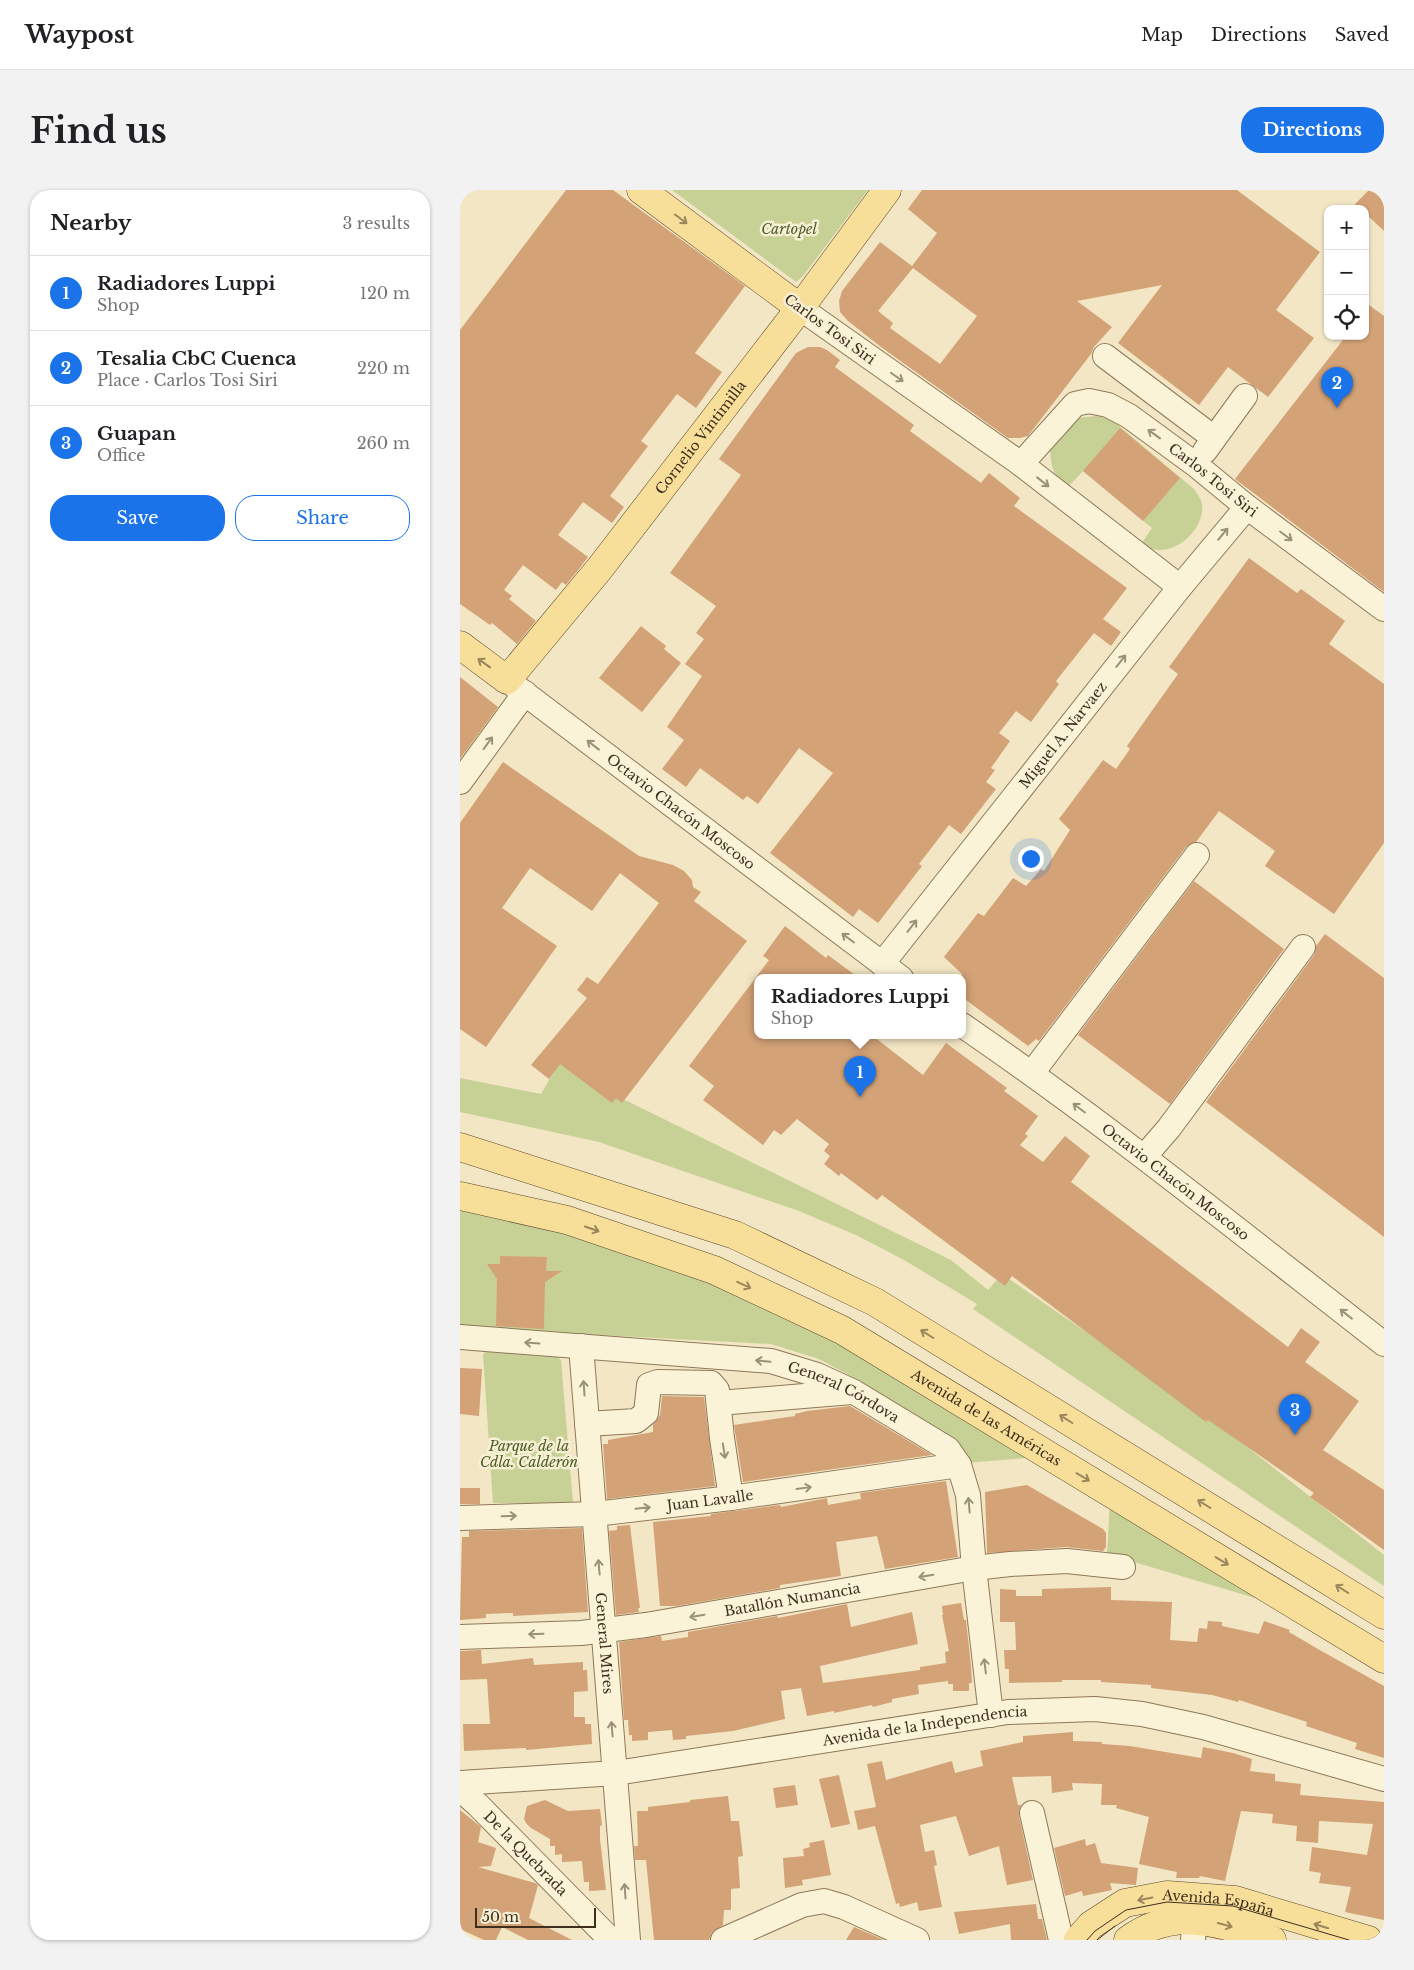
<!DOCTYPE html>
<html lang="en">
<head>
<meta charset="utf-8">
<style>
	:root { --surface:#fff; --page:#f2f2f2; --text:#202124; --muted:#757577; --line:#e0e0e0; --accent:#1a73e8 }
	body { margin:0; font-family:"Libre Baskerville",serif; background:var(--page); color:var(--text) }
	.controls { position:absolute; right:15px; top:15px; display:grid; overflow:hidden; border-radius:10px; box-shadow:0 1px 4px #0004 }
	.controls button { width:45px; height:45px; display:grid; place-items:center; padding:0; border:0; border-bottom:1px solid var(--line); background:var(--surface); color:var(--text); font:25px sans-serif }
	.scale { position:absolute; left:15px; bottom:12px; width:121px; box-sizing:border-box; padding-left:5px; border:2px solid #3d2e1e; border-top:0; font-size:14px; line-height:18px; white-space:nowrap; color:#3d2e1e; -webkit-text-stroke:4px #f8f0d4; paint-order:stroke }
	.you { position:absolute; left:570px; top:668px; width:18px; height:18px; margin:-12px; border:4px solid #fff; border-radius:50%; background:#1a73e8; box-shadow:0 0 0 8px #1a73e833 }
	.badge { display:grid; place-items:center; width:32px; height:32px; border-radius:50%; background:var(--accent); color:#fff; font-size:16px; font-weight:700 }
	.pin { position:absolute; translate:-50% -41px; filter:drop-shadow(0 1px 2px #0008) }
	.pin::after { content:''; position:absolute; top:26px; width:18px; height:15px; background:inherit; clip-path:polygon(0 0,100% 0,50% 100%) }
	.popup { position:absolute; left:294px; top:784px; width:212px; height:65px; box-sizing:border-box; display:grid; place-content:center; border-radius:10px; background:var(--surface); filter:drop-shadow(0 1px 4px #0005); font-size:16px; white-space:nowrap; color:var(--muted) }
	.popup b { font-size:19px; color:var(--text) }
	.popup::after { content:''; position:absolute; left:50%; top:100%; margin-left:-10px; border:10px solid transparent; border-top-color:var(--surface) }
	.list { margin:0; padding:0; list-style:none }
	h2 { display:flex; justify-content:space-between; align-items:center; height:65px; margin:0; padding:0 20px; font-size:21px }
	h2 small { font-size:16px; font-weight:400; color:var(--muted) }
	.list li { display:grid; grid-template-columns:32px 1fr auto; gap:15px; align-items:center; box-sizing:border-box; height:75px; padding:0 20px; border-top:1px solid var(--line) }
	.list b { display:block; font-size:19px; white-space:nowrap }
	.list p { margin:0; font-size:16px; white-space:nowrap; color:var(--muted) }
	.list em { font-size:16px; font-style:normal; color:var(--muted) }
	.actions { display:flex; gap:10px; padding:15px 20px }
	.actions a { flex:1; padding:11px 0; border:1px solid var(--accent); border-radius:20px; text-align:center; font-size:18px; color:var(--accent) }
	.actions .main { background:var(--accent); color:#fff }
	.icon { flex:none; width:28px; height:28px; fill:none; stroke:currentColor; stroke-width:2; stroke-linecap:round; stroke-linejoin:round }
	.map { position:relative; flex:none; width:924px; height:1750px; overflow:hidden; border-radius:20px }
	header { display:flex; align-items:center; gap:30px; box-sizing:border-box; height:70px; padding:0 25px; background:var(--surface); border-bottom:1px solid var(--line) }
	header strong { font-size:24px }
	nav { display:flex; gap:28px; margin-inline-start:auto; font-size:18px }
	.intro { display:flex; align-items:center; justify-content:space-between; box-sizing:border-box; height:120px; padding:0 30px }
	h1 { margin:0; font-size:35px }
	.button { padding:12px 22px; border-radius:20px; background:var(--accent); color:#fff; font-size:18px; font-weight:700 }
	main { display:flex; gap:30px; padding:0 30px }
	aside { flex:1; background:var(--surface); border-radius:20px; box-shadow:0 1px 4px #0004 }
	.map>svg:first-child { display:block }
	.green { fill:#c7d196 }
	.building { fill:#d3a277; fill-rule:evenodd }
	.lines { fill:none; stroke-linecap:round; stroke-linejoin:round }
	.minor-casing { stroke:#8e7858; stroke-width:26 }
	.major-casing { stroke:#5b452d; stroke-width:29 }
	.minor { stroke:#fbf3d8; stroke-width:24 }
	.major { stroke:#f7df99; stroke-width:28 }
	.tram { stroke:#3d2e1e; stroke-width:1 }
	.oneway { stroke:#9a865c }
	.oneway2 { stroke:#9c907b }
	.labels { text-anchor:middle; stroke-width:5; stroke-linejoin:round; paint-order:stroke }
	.park-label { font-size:14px; font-style:italic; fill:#4a5b23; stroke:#f8f0d4 }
	.street-label { font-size:14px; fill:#3d2e1e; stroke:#f8f0d4 }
</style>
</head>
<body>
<header>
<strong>Waypost</strong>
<nav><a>Map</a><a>Directions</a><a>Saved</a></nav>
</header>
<div class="intro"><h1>Find us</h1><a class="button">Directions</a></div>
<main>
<aside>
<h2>Nearby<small>3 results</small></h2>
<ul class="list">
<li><span class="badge">1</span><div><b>Radiadores Luppi</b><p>Shop</p></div><em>120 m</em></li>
<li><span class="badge">2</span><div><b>Tesalia CbC Cuenca</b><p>Place · Carlos Tosi Siri</p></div><em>220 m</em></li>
<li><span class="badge">3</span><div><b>Guapan</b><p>Office</p></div><em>260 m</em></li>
</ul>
<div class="actions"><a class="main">Save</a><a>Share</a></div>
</aside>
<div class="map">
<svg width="924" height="1750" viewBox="0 0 924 1750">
	<rect width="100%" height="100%" fill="#f2e6c4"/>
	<g class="green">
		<polygon points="212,0 408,0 343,86 336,92"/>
		<path d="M637 226 652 230 735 300C737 304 741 309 742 313 746 338 716 366 692 359 688 358 684 356 681 354L692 338 623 281 608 297C592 289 591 273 590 257L615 228Z"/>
		<polygon points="99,873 163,909 491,1070 528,1100 542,1084 687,1184 791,1260 924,1365 924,1396 513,1119 517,1114 444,1070 396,1045 339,1021 139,952 0,922 0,888 81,904"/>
		<polygon points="0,1018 107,1038 251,1088 380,1145 578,1267 505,1273 494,1254 400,1191 359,1169 311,1154 121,1144 0,1135"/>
		<polygon points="28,1160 96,1166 101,1170 113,1313 33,1313 23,1164"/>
		<polygon points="650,1309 839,1421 647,1364"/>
	</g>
	<g class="building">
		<polygon points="106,0 153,0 285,96 235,163 262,182 236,218 217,204 181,251 188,256 150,306 164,317 152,333 123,312 98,345 128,367 119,379 106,395 102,392 96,400 63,375 44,400 52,406 49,409 76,431 57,454 32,433 30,435 0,414 0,140"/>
		<path d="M462 0H777L860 62 816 120 854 148 808 207 768 177 739 215 658 153 702 95 617 111 652 137 634 157 631 164 568 246 560 248H548L421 157 388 131 380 122 379 111 382 101 420 52 452 76 477 43 448 19ZM453 78 517 126 480 174 430 138 433 133 418 121Z"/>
		<polygon points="909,0 924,0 924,41 905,23 905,19 900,19 895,14"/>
		<polygon points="905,112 924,126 924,402 775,289 886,146 905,146"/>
		<polygon points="348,157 360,157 367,160 380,170 375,177 454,235 450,241 521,293 529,283 560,308 554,316 667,398 643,429 661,442 651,456 634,443 596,491 599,494 571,532 556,521 539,543 550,551 531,578 535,580 526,592 536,599 501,644 489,635 459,674 462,676 418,733 399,719 393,727 310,663 373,583 339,558 298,614 287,606 283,610 240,578 226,597 202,579 224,550 207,537 242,486 225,474 244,449 236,443 256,416 210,383 281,285 259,269 336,163"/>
		<polygon points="660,238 720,288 683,331 623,281"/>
		<polygon points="789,368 837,403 841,399 885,431 869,454 924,494 924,653 874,724 805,676 815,661 759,621 736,652 726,657 579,851 576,849 568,856 502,807 502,784 484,767 518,723 524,726 553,688 566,696 581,679 584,681 610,640 599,629 643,570 656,579 670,559 667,556 718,484 709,477"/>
		<polygon points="181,436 206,456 204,459 221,473 182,522 139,488"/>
		<polygon points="0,487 38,517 0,569"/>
		<polygon points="43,572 179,666 213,675 224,681 232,690 233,697 241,702 234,711 287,751 162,913 156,908 152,913 100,874 89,889 71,875 127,808 117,800 127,787 138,794 199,713 160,683 132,721 70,678 42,718 97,756 26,857 0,839 0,633"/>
		<polygon points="734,691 824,759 710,914 618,845"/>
		<polygon points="325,736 366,768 368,765 399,788 298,788 298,846 413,846 463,885 486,853 547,898 544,901 578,926 565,944 568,946 560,955 583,972 605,946 630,966 611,992 828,1157 841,1138 860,1152 845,1172 899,1211 863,1260 924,1300 924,1360 850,1307 854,1303 748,1230 746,1232 552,1086 545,1096 422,1005 417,1010 381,983 379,986 364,974 370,966 364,961 369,954 337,929 321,945 314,940 303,955 243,910 254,896 229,876 309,770 303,766"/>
		<polygon points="865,744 924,788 924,1047 746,912 854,765 856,756"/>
		<polygon points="40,1066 87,1067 86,1081 102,1081 85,1092 84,1139 36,1136 37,1089 27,1074 40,1074"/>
		<polygon points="0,1178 22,1179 19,1226 0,1224"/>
		<polygon points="202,1206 244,1207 255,1296 147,1309 143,1254 148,1254 148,1250 193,1242 193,1235 200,1225"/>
		<polygon points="390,1216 472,1265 283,1292 274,1235 335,1226 335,1224 347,1221"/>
		<polygon points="486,1291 498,1367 425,1379 417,1346 376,1352 381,1386 320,1395 320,1398 217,1416 200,1416 193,1332 251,1326 251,1324 320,1315 321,1317 367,1308 368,1315 401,1309 400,1303"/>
		<polygon points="567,1295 643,1339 646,1343 646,1357 643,1361 606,1357 527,1363 525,1302"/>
		<rect x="0" y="1298" width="20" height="16"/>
		<polygon points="170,1335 180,1418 178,1418 179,1422 156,1425 149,1341 157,1340 157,1336"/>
		<polygon points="122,1338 128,1422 53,1426 53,1423 26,1424 26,1428 0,1430 2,1347 9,1347 9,1341"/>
		<polygon points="651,1397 651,1410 712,1412 710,1450 737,1452 739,1438 747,1439 748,1431 762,1432 762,1436 799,1444 804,1431 830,1440 829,1442 858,1459 924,1496 924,1568 895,1559 897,1553 846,1536 847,1532 779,1510 778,1512 752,1505 691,1498 691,1495 641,1492 641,1490 602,1490 602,1492 549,1493 549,1479 545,1479 544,1460 556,1460 555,1432 540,1432 540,1399 556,1400 556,1406 582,1406 582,1399"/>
		<polygon points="501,1413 504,1430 506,1430 511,1476 512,1493 509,1493 509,1501 493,1501 493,1494 488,1494 488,1491 458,1495 459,1504 432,1509 432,1512 413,1517 412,1515 374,1523 374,1521 347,1526 341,1498 321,1501 325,1529 273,1541 226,1546 226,1549 213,1550 212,1540 188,1542 188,1550 172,1551 172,1545 169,1545 168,1530 164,1530 159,1452 201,1446 202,1451 228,1447 228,1442 317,1426 318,1428 387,1414 391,1437 452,1422 458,1454 360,1476 363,1493 460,1480 460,1477 486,1473 485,1462 489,1461 482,1425 483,1425 482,1416"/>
		<polygon points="21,1460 22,1474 73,1468 74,1475 123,1472 123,1480 127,1480 128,1501 114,1502 114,1527 125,1527 125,1534 131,1534 132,1554 66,1560 66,1558 4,1561 3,1534 30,1534 27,1489 0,1490 0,1461"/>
		<polygon points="613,1542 613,1551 642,1552 642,1554 670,1556 741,1568 743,1557 773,1563 792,1569 790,1581 815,1584 815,1591 841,1594 840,1605 924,1612 924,1730 885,1722 891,1697 859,1693 861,1683 849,1681 852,1657 907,1665 913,1634 859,1631 858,1653 836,1651 837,1636 812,1633 813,1624 781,1621 765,1691 740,1686 739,1688 716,1688 717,1682 679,1674 689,1627 656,1618 657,1615 641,1615 642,1594 612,1593 613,1600 592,1603 591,1586 552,1587 558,1615 561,1615 559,1626 573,1690 547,1695 539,1656 509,1666 496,1626 460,1635 465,1662 474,1660 477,1675 474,1676 482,1717 459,1721 457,1712 440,1717 439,1713 436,1714 415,1636 398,1640 394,1621 416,1617 407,1574 422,1571 426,1590 492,1571 495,1583 523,1576 520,1561 563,1552 563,1546"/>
		<polygon points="379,1585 390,1634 371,1638 359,1589"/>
		<polygon points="335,1595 338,1615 316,1618 313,1598"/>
		<polygon points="268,1606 271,1631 279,1631 283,1666 278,1667 280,1698 271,1699 271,1720 264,1720 263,1735 252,1742 249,1750 194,1750 186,1670 175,1670 174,1656 178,1656 177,1621 188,1621 188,1617 230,1612 230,1610"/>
		<polygon points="85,1610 108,1621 140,1619 142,1635 140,1636 140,1649 146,1700 129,1701 129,1692 124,1692 122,1671 102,1672 102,1664 95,1665 95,1656 90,1656 90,1649 71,1638 66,1633 64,1629 67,1616"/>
		<polygon points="0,1620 21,1637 18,1652 36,1658 31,1676 18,1677 75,1693 78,1695 69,1728 112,1750 68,1750 42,1737 36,1750 24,1750 0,1739"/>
		<polygon points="625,1649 626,1656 635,1653 641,1673 678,1678 676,1695 650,1693 652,1700 623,1706 622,1701 605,1706 594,1658"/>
		<polygon points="364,1650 371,1685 342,1690 343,1695 325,1698 323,1668 344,1666 343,1659 350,1657 349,1653"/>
		<polygon points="576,1714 578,1729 582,1729 587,1750 551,1750 550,1734 499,1744 494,1722"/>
		<polygon points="394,1737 424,1750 386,1750"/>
	</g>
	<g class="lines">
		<g class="minor-casing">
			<g id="minor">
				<polyline points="340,118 561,274 720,397"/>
				<polyline points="645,166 754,248"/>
				<polyline points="745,261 785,206"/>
				<path id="s1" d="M561 274 615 214 629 211 648 215 669 226 736 275 787 317 924 419"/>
				<path id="s2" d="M47 490 441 788"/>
				<polyline points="0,592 65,503"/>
				<path id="s3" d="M422 774 720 397 787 317"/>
				<path id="s4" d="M502 835C648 935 785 1046 924 1154"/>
				<polyline points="572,883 737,665"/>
				<polyline points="684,967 709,938 843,757"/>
				<path id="s5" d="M0 1147 311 1171 357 1185 394 1202 488 1259 499 1275 508 1305 514 1378 531 1525"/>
				<path id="s6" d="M121 1156 168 1750"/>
				<polyline points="259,1213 392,1202"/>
				<polyline points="127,1234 176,1231 186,1223 189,1195 198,1192 251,1193 257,1200 262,1248 271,1308"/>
				<path id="s7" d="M0 1328 135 1324 271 1308 499 1275"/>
				<path id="s8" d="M0 1447 121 1443 186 1435 514 1378 550 1374 607 1371 663 1377"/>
				<path id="s9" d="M0 1593 156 1583 548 1522 635 1519 682 1524 743 1537 924 1589"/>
				<path id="s10" d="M0 1599 18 1615 151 1750"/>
				<polyline points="572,1623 601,1750"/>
				<polyline points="263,1750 342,1715 364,1711 384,1717 457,1750"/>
				<polyline points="733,1750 735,1730"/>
			</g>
		</g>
		<g class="major-casing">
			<g id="major">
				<polyline points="181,0 340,118"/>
				<path id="s11" d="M0 455 47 490 140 378 340 118 427 0"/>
				<polyline points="0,957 275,1045 415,1112 924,1425"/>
				<path id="s12" d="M0 1006 107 1030 254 1080 382 1140 924 1469"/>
				<path id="s13" d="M618 1750 631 1735 665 1713 707 1705 775 1710 908 1750"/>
				<path d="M668 1750C715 1715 762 1734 812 1750"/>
			</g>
		</g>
		<use href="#minor" class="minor"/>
		<use href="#major" class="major"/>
		<g class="tram">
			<polyline points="627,1750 635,1741 666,1720 707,1712 773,1716 889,1750"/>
			<polyline points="637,1750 655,1736"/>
		</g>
	</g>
	<defs><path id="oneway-shaft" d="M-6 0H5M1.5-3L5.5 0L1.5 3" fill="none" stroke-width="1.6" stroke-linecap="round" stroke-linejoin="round" transform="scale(1.25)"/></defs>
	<g class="oneway">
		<use href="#oneway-shaft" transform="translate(221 29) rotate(37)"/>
		<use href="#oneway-shaft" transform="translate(24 473) rotate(-144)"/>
		<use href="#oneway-shaft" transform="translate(132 1039) rotate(19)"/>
		<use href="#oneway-shaft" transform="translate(284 1095) rotate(25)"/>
		<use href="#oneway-shaft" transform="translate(467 1144) rotate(-148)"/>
		<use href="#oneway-shaft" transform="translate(606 1229) rotate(-148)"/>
		<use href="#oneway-shaft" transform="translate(623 1287) rotate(31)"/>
		<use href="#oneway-shaft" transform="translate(744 1314) rotate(-148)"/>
		<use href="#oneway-shaft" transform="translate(762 1371) rotate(31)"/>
		<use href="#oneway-shaft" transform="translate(882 1399) rotate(-148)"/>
		<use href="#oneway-shaft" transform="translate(685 1709) rotate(169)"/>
		<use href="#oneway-shaft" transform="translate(765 1735) rotate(15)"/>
		<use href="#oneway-shaft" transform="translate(861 1736) rotate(-163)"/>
	</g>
	<g class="oneway2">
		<use href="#oneway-shaft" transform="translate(437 187) rotate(35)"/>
		<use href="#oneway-shaft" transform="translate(694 244) rotate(-144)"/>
		<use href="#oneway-shaft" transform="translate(583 292) rotate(38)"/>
		<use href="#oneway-shaft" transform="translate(763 344) rotate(-50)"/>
		<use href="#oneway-shaft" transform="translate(826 346) rotate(37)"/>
		<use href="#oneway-shaft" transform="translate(661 471) rotate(-52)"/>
		<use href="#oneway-shaft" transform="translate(28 553) rotate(-54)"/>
		<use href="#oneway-shaft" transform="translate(133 555) rotate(-142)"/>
		<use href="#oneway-shaft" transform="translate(452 736) rotate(-52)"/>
		<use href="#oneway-shaft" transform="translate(388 748) rotate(-143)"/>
		<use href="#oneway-shaft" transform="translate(619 918) rotate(-143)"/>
		<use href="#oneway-shaft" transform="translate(886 1124) rotate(-142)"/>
		<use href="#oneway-shaft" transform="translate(72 1153) rotate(-176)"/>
		<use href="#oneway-shaft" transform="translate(303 1171) rotate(-175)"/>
		<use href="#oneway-shaft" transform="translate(124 1198) rotate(-94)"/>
		<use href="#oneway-shaft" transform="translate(264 1261) rotate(81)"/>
		<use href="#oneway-shaft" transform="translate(344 1298) rotate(-8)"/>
		<use href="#oneway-shaft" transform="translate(509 1315) rotate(-95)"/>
		<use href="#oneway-shaft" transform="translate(183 1318) rotate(-6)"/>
		<use href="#oneway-shaft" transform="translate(49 1326) rotate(-2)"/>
		<use href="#oneway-shaft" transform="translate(139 1377) rotate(-95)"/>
		<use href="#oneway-shaft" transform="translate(466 1386) rotate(170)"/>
		<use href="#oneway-shaft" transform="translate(237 1426) rotate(170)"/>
		<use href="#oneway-shaft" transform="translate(76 1444) rotate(178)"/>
		<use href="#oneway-shaft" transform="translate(525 1476) rotate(-97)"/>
		<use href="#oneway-shaft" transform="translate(152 1539) rotate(-95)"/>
		<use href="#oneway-shaft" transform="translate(165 1701) rotate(-94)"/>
	</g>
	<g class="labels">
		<g class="park-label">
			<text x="329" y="44">Cartopel</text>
			<text x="69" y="1261">Parque de la<tspan x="69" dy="16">Cdla. Calderón</tspan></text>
		</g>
		<g class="street-label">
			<text transform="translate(370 139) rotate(36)" y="5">Carlos Tosi Siri</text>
			<text dy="5" stroke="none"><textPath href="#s11" startOffset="369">Cornelio Vintimilla</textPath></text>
			<text dy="5" stroke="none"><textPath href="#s1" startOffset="244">Carlos Tosi Siri</textPath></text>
			<text dy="5" stroke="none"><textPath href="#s3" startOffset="292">Miguel A. Narvaez</textPath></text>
			<text dy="5" stroke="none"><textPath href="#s2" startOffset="218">Octavio Chacón Moscoso</textPath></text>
			<text dy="5" stroke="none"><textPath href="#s4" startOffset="265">Octavio Chacón Moscoso</textPath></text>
			<text dy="5" stroke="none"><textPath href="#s5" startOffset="391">General Córdova</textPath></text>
			<text dy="5" stroke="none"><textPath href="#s12" startOffset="575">Avenida de las Américas</textPath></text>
			<text dy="5" stroke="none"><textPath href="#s7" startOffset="251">Juan Lavalle</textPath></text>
			<text dy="5" stroke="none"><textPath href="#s8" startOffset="335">Batallón Numancia</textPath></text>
			<text dy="5" stroke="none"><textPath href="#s6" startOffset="298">General Mires</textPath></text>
			<text dy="5" stroke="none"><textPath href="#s9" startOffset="469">Avenida de la Independencia</textPath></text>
			<text dy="5" stroke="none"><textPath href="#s10" startOffset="92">De la Quebrada</textPath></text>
			<text dy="5" stroke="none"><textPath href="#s13" startOffset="155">Avenida España</textPath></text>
		</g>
	</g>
</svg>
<div class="controls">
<button>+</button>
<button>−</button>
<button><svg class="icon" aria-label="locate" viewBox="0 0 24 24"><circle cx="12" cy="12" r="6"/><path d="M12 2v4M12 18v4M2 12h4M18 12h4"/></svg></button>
</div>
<div class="scale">50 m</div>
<div class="you"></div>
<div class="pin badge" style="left:400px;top:907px">1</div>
<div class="popup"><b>Radiadores Luppi</b>Shop</div>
<div class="pin badge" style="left:877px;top:218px">2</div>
<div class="pin badge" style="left:835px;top:1245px">3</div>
</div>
</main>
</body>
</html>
